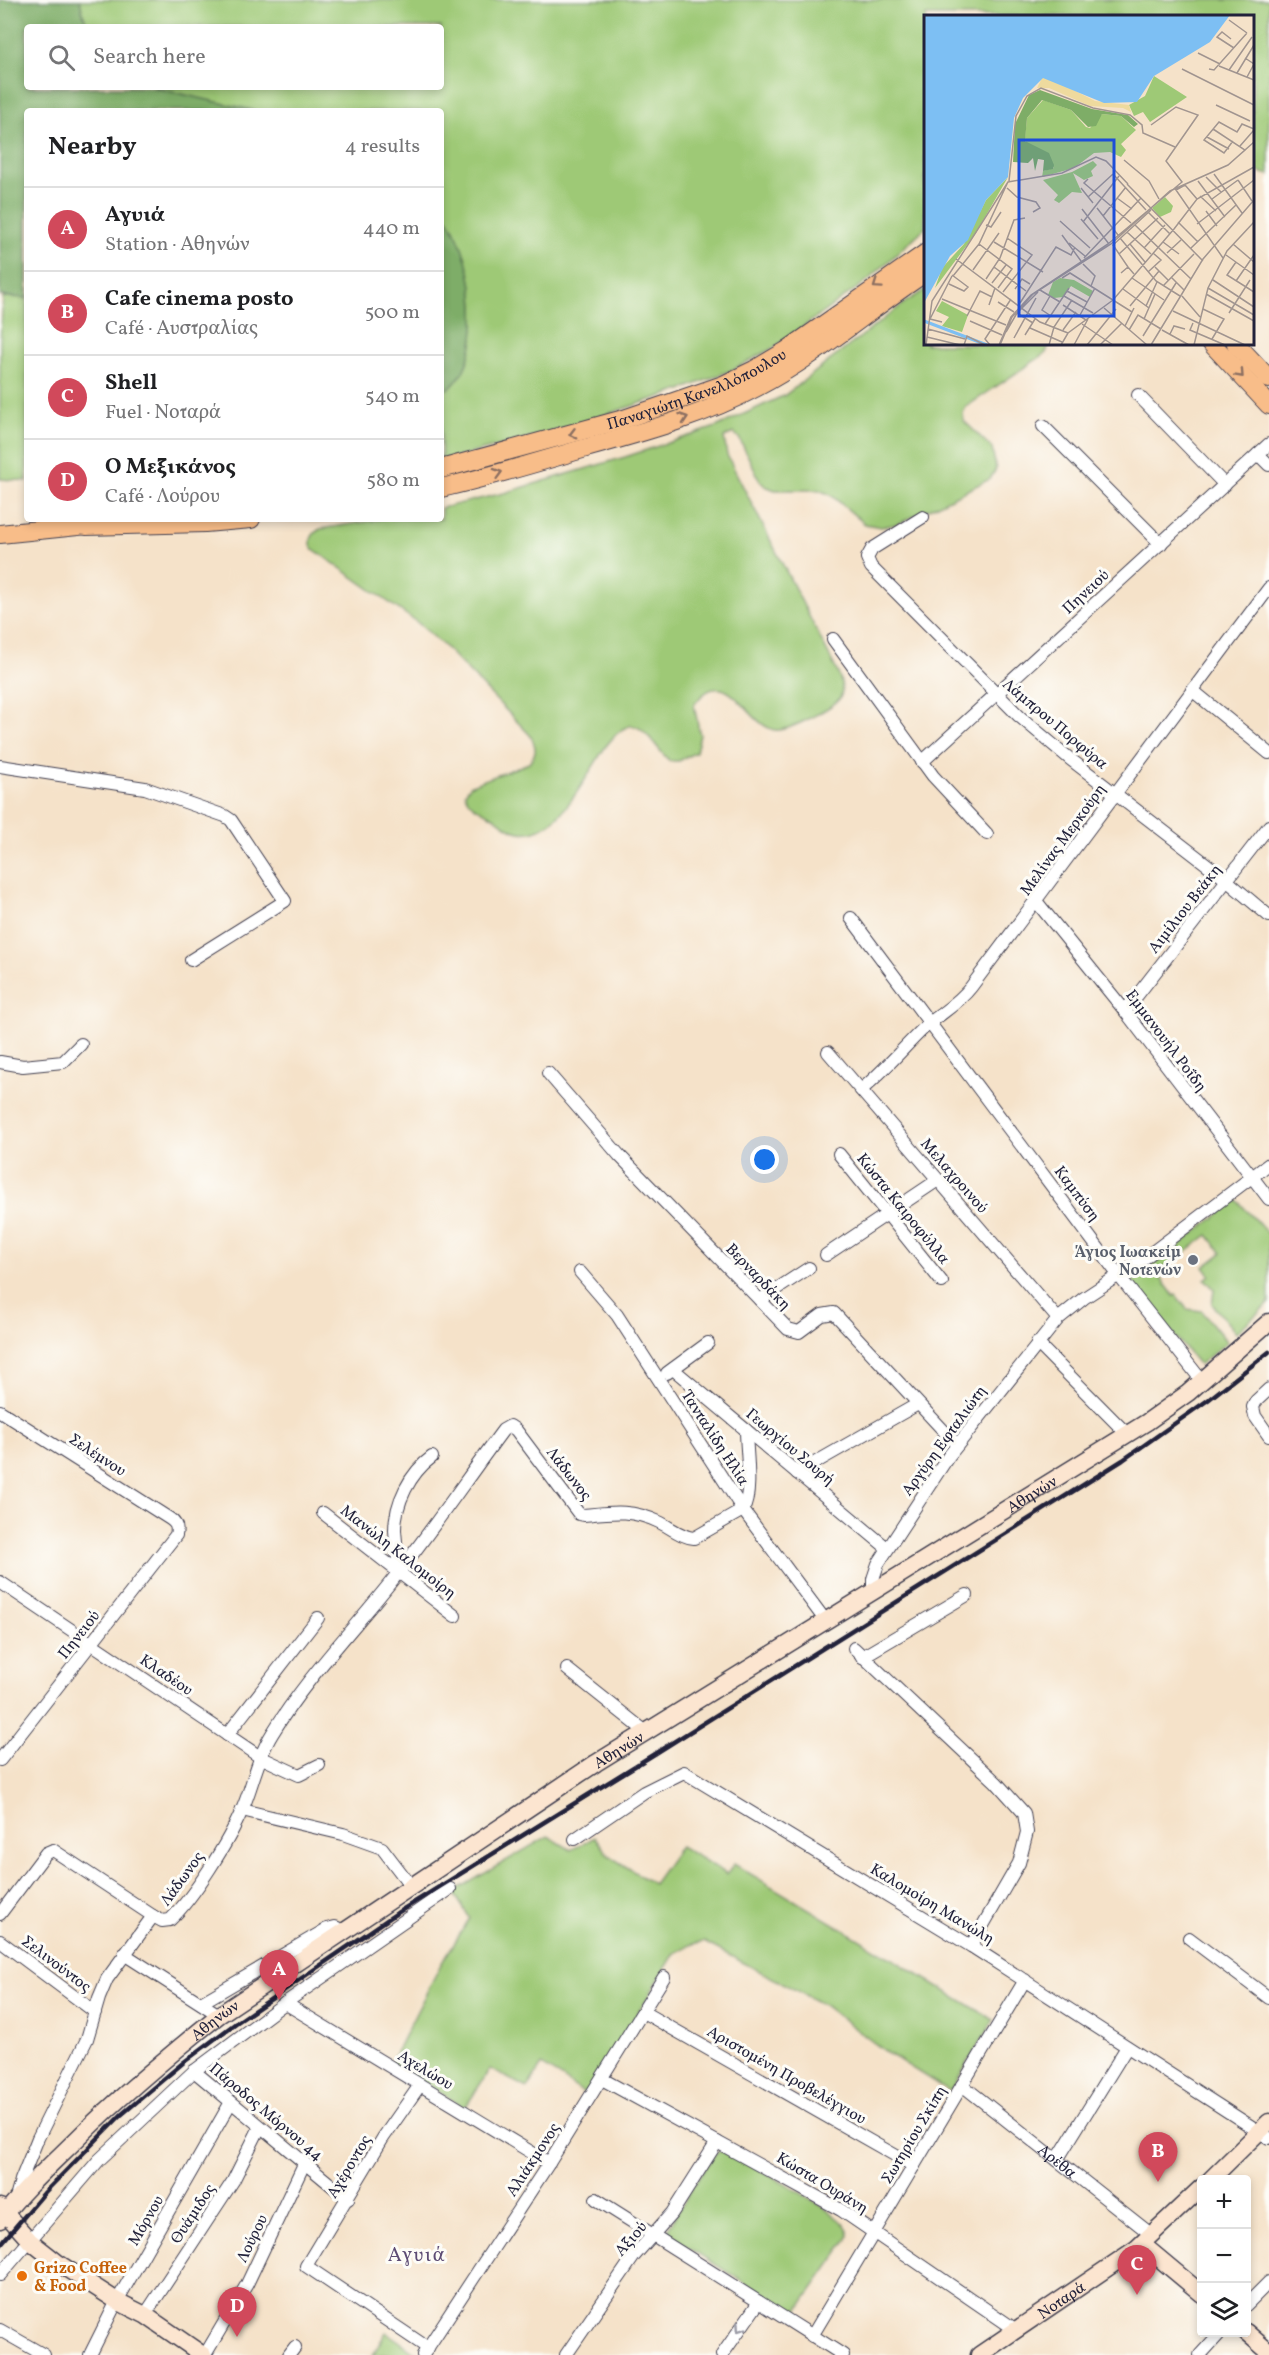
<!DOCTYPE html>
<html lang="en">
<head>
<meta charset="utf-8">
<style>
	:root { --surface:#fff; --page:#f6f6f6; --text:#202124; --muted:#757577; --line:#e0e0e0; --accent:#d1495b }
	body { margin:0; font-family:Vollkorn,serif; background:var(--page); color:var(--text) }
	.controls { position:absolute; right:18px; bottom:18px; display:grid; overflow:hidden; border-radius:6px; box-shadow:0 3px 9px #0003 }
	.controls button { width:54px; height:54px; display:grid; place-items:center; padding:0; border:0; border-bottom:2px solid var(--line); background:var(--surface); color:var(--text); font:30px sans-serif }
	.you { position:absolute; left:765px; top:1160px; width:21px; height:21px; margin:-15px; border:4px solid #fff; border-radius:50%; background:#1a73e8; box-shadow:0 0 0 9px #1a73e833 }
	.badge { display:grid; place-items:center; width:39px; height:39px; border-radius:50%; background:var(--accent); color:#fff; font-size:20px; font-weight:700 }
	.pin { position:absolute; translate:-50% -50px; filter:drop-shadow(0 2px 3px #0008) }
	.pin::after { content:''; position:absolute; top:32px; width:21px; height:18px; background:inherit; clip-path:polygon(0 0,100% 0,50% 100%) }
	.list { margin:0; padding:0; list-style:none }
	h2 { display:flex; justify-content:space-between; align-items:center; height:78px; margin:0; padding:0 24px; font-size:26px }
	h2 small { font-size:20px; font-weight:400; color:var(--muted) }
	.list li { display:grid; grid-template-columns:39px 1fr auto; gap:18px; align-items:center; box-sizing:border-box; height:84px; padding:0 24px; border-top:2px solid var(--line) }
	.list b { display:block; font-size:22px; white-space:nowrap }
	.list p { margin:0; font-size:20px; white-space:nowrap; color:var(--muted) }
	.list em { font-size:20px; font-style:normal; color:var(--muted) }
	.icon { flex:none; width:33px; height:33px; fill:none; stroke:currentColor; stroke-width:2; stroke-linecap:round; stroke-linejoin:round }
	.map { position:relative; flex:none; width:1269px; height:2355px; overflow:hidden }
	.search { position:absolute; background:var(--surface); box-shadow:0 3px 9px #0003; left:24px; top:24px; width:420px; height:66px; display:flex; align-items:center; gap:15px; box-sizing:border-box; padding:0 21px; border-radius:6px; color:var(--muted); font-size:22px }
	.panel { position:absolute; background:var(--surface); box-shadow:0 3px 9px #0003; left:24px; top:108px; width:420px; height:414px; border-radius:6px }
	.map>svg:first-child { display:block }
	.green { fill:#9ec976; stroke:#607658; stroke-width:1.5 }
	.forest { fill:#7ead67; stroke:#506851; stroke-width:1.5 }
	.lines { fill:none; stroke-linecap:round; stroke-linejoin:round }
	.street-casing { stroke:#423f50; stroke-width:14 }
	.secondary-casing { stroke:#423f50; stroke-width:19 }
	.primary-casing { stroke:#423f50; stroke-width:20 }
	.street { stroke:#fff; stroke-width:12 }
	.secondary { stroke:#fce5d0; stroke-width:16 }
	.primary { stroke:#f8bd89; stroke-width:18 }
	.rail { stroke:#22223b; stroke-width:4.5 }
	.oneway { stroke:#8d7062 }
	.oneway2 { stroke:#9c9ca7 }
	.worship-dot { fill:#6b7280; stroke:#fdfcf7; stroke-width:2 }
	.food-dot { fill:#e8710a; stroke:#fdfcf7; stroke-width:2 }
	.labels { text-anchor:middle; stroke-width:6; stroke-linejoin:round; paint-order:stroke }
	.street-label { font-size:16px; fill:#22223b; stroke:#fdfcf7 }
	.worship-label { font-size:16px; font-weight:bold; fill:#5b616d; stroke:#fdfcf7; text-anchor:end }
	.food-label { font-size:16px; font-weight:bold; fill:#c56008; stroke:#fdfcf7; text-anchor:start }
	.quarter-label { font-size:20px; letter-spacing:1.5px; fill:#5d4c74; stroke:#fdfcf7 }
	.inset-river { fill:none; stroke:#7dbff3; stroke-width:3 }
	.inset-road { fill:none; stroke:#a19590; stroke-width:1.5 }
	.view { fill:#1d4ed8; fill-opacity:0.15; stroke:#1d4ed8; stroke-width:3 }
	.inset-edge { fill:none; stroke:#22223b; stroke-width:3 }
</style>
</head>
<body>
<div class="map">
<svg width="1269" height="2355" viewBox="0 0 1269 2355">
	<rect width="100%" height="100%" fill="#fdfcf7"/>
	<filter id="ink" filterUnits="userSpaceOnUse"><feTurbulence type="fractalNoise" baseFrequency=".0167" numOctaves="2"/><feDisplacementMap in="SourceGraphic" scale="12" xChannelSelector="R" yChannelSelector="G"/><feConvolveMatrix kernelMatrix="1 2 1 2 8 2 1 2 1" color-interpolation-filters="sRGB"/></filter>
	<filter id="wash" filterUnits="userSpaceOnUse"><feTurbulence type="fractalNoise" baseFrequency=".008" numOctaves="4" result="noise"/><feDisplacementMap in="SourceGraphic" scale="24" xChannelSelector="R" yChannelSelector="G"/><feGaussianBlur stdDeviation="1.35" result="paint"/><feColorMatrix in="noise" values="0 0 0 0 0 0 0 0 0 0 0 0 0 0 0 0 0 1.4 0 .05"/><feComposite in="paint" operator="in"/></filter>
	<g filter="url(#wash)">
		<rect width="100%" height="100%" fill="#f5e2c9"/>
		<g class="green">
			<path d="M80 0H1269V175L1253 170 1252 16H926L925 228 867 281 773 348 732 370 681 390 549 433 441 461V391C445 389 451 388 453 385 490 349 474 245 441 211V111H256L151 87H441V27H88L82 11Z"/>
			<path d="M925 290 926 344H1049L1046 353 966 407 963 413 964 421 992 448 996 469 990 479 898 524 881 527 865 524 831 495 819 490H775L765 486 760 481 739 438 734 433 724 437 727 455 839 675C841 682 844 691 840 698 832 708 788 732 775 730 747 726 727 658 694 705L700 735 696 752 679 761H670C659 753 644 723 630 726 620 728 612 739 606 746 587 773 559 839 519 832 510 831 500 821 492 816 482 810 467 805 465 793L471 785 529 763C538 752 536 746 530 735L444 646 418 623 312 548C309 539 312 534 320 529L383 519H441V508L504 493 625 457 716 427 785 395 907 301Z"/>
			<polygon points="3,297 27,298 27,481 0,479 0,342"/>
			<polygon points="1237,1200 1269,1235 1269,1303 1236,1333 1212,1304 1214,1289 1205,1279 1210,1275 1204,1267 1222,1253 1208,1235 1157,1273 1174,1296 1176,1295 1187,1309 1202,1311 1227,1342 1199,1365 1131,1283"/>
			<polygon points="548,1836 571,1850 595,1837 608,1855 653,1884 680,1846 727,1874 734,1864 994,2020 950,2092 886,2052 824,2005 704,1942 692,1944 675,1953 587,2095 542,2065 527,2088 490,2069 465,2108 391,2062 441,1964 470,1918 453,1892"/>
			<path d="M721 2150C745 2163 840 2209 848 2231 850 2234 849 2236 847 2240L796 2313H792L667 2234 669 2227C682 2206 703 2164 721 2150Z"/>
			<polygon points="386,2332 416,2353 415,2355 373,2355"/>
		</g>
		<g class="forest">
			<polygon points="0,0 80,0 82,11 88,27 27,27 27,87 151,87 256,111 27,111 27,298 0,296"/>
			<path d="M441 211C474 245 490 349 453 385 451 388 445 389 441 391Z"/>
		</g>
	</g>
	<g filter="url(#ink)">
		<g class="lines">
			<g class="street-casing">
				<g id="street">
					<polyline points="1138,395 1225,485"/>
					<polyline points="1043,426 1161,544"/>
					<polyline points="1258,454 1269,465"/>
					<polyline points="923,517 872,549 867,558 871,567 1019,716 1070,759 1218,873 1269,916"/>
					<polyline points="833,639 933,776 987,834"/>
					<polyline points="1192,690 1269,753"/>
					<polyline points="922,762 1269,444"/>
					<polyline points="0,766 145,788 225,816 231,820 285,901 191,960"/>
					<polyline points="1036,901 1125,1011 1269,1199"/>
					<polyline points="851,918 1119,1276 1202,1381"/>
					<polyline points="1125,1011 1269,826"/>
					<polyline points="828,1052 1058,1319"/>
					<polyline points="0,1062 23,1066 63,1062 81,1044"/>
					<polyline points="548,1073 619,1155 788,1329 799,1332 822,1315 834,1313 957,1445"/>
					<path d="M861 1090C884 1071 903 1048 925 1027 941 1013 958 1004 971 987L1269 588"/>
					<polyline points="839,1154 942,1282"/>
					<polyline points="826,1255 938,1180"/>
					<polyline points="580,1272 617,1315 743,1510 825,1620"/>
					<polyline points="760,1300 809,1268"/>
					<polyline points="1037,1343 1127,1434"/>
					<polyline points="673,1369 887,1548"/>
					<polyline points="667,1373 708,1343"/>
					<polyline points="1269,1389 1256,1401 1253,1407 1255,1416 1269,1436"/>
					<path d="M0 1411 170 1519C176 1523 178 1527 176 1535L0 1760"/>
					<polyline points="797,1473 918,1404"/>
					<polyline points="323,1513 455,1616"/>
					<path d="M399 1572C398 1558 396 1544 395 1530 395 1503 410 1473 432 1457"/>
					<polyline points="0,1582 260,1757 299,1775 319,1765"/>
					<polyline points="873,1591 873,1579 878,1564 948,1457 1058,1319 1084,1298 1142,1260 1269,1164"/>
					<polyline points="854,1648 996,1782 1024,1813 1027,1832 1019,1863 971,1946"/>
					<polyline points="862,1657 967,1595"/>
					<polyline points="567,1669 646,1732"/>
					<polyline points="227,1735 318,1618"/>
					<polyline points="242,1810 343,1834 382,1848 411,1886"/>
					<polyline points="575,1839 644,1792 684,1772 971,1946 1269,2138"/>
					<polyline points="0,1914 46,1853 53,1850 153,1916"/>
					<polyline points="1189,1938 1269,1998"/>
					<polyline points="0,1941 95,2012"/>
					<polyline points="124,1954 219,2015"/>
					<polyline points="201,2003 327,1929 335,1927 344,1931"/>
					<polyline points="285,2003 549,2163"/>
					<polyline points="643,2012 914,2166"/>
					<polyline points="194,2071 348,2199"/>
					<polyline points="602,2079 841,2210 1016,2330"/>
					<polyline points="420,2085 383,2138 306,2266 428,2348"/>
					<path id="s1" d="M962 2085 1152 2235"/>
					<polyline points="1057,2160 1127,2047"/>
					<path d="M16 2198 21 2180 38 2138 87 2039 99 1998 107 1979 153 1916 162 1921 170 1920C194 1897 229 1841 242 1810 253 1785 257 1758 272 1734 307 1676 357 1626 398 1573 435 1526 468 1477 503 1430L510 1426 516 1430 579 1514 584 1515C613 1512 631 1509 659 1522 670 1527 681 1537 694 1538L743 1510C753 1492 746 1451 746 1430"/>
					<polyline points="596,2199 843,2355"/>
					<polyline points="0,2275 99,2160 194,2071 285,2003 450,1889"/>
					<polyline points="1246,2305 1269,2282"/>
					<polyline points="145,2315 233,2181 260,2127"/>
					<polyline points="0,2330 44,2355"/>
					<polyline points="812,2336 1025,1980"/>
					<polyline points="90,2355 117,2301 231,2102"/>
					<polyline points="205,2355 247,2284 304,2164"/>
					<polyline points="289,2355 295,2347"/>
					<polyline points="423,2355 549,2163 664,1977"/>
					<polyline points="566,2355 634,2256 672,2213 717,2142"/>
					<polyline points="722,2355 759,2302"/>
					<polyline points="1200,2355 1221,2332"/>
				</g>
			</g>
			<g class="secondary-casing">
				<g id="secondary">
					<polyline points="1210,2180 1269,2122"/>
					<polyline points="0,2207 30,2241 58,2263 117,2301 145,2315 203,2355"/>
					<path id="s2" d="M0 2220C24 2188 55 2161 83 2133 126 2091 172 2053 219 2015L596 1763 1147 1422 1188 1393 1269 1322"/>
					<polyline points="1142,2244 1202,2294"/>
					<polyline points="1246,2332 1269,2352"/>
					<path id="s3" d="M979 2355 1137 2248 1202 2187"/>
				</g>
			</g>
			<g class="primary-casing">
				<g id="primary">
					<polyline points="1212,344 1269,405"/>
					<polyline points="1236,344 1269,379"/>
					<path id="s4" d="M441 469 624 419 723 385 754 370 786 351 926 253"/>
					<path d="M441 488C490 477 538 462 586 448 643 432 703 416 757 387 817 356 869 309 926 272"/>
					<polyline points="86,526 205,523 251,519"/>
					<polyline points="0,534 97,524"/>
				</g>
			</g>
			<use href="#street" class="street"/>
			<use href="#secondary" class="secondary"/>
			<use href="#primary" class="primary"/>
			<polyline class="rail" points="0,2245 45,2192 121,2115 184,2062 236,2023 397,1913 656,1753 1123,1460 1208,1400 1269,1352"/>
		</g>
		<defs><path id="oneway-chevron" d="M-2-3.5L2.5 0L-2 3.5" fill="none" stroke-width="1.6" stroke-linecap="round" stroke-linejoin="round" transform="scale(1.5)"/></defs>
		<g class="oneway">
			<use href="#oneway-chevron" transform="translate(877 285) rotate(145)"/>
			<use href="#oneway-chevron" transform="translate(1240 374) rotate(47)"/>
			<use href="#oneway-chevron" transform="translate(684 418) rotate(-19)"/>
			<use href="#oneway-chevron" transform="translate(573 434) rotate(165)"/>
			<use href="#oneway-chevron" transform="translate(498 473) rotate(-16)"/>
		</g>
		<use class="oneway2" href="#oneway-chevron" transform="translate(740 2328) rotate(125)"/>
	</g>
	<circle class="worship-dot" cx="1193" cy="1260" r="6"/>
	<circle class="food-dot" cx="22" cy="2276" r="6"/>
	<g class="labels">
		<g class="street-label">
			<text dy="6" stroke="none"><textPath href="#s4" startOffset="268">Παναγιώτη Κανελλόπουλου</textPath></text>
			<text transform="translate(1085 591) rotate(-43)" y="6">Πηνειού</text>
			<text transform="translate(1056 723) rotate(40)" y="6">Λάμπρου Πορφύρα</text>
			<text transform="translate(1062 839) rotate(-54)" y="6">Μελίνας Μερκούρη</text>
			<text transform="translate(1184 908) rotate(-52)" y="6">Αιμίλιου Βεάκη</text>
			<text transform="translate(1167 1040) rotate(53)" y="6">Εμμανουήλ Ροΐδη</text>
			<text transform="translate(955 1175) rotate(49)" y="6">Μελαχροινού</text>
			<text transform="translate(1078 1193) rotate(53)" y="6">Καμπύση</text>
			<text transform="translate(904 1208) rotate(51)" y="6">Κώστα Καιροφύλλα</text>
			<text transform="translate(759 1276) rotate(46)" y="6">Βερναρδάκη</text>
			<text transform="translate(716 1437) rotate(57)" y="6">Τανταλίδη Ηλία</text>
			<text transform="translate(943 1440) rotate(-54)" y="6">Αργύρη Εφταλιώτη</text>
			<text transform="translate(791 1446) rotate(40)" y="6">Γεωργίου Σουρή</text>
			<text transform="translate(98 1454) rotate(33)" y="6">Σελέμνου</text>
			<text transform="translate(570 1473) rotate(52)" y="6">Λάδωνος</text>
			<text dy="6" stroke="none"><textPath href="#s2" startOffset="1266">Αθηνών</textPath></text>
			<text transform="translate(399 1551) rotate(38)" y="6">Μανώλη Καλομοίρη</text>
			<text transform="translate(78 1634) rotate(-52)" y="6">Πηνειού</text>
			<text transform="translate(167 1674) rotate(34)" y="6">Κλαδέου</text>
			<text dy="6" stroke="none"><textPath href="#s2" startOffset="780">Αθηνών</textPath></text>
			<text transform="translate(181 1878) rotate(-54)" y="6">Λάδωνος</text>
			<text transform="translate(933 1903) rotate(31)" y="6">Καλομοίρη Μανώλη</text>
			<text transform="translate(57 1963) rotate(37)" y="6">Σελινούντος</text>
			<text dy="6" stroke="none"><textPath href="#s2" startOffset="294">Αθηνών</textPath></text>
			<text transform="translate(426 2069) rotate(31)" y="6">Αχελώου</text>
			<text transform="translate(787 2074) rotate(30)" y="6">Αριστομένη Προβελέγγιου</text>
			<text transform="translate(267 2111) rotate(40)" y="6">Πάροδος Μόρνου 44</text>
			<text transform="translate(913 2134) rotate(-59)" y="6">Σωτηρίου Σκίπη</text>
			<text transform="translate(532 2159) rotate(-57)" y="6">Αλιάκμονος</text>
			<text dy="6" stroke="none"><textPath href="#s1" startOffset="122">Αρέθα</textPath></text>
			<text transform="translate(348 2166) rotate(-59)" y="6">Αχέροντος</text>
			<text transform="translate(823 2182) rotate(31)" y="6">Κώστα Ουράνη</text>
			<text transform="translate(192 2213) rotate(-57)" y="6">Θυάμιδος</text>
			<text transform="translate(145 2220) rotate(-60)" y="6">Μόρνου</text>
			<text transform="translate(251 2238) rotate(-64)" y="6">Λούρου</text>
			<text transform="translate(630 2238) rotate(-49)" y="6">Αξιού</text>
			<text dy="6" stroke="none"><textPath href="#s3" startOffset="99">Νοταρά</textPath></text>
		</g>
		<g class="worship-label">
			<text x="1181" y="1257">Άγιος Ιωακείμ<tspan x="1181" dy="18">Νοτενών</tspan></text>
		</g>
		<g class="food-label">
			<text x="34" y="2273">Grizo Coffee<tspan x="34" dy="18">&amp; Food</tspan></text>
		</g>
		<g class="quarter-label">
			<text x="417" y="2261">Αγυιά</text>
		</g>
	</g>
	<g transform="translate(924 15)">
		<rect width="330" height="330" fill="#f5e2c9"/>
		<path d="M230 61 263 82 226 107 219 97 210 101 205 90 221 81ZM119 85 147 95 162 112 166 113 178 99 197 101 212 115 197 129 202 135 197 142 186 137 170 138 150 153 118 162 119 156 130 153 103 130 101 123 103 103ZM169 146 173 150 167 156 169 161 160 165 149 158 158 178 148 177 135 188 130 185 134 180 119 165 148 157ZM84 162 52 218 11 273 18 253 40 229 62 185ZM241 182 249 191 247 197 236 202 228 193ZM136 263 150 265 169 276 166 282 147 271 139 282 130 283 124 280 129 267ZM18 286 44 300 38 317 18 311 25 302 12 296Z" fill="#9ec976"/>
		<path d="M116 75 168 94 204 100 214 109 210 112 197 101 178 99 172 111 164 112 147 95 118 85 103 103 101 126 125 138 130 150 129 154 119 156 120 145 114 144 111 156 109 143 104 148 89 147 91 109 105 80Z" fill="#7ead67"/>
		<path d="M124 62 171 86 205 90 207 97 199 93 166 91 125 73H113L118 63Z" fill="#eeda9e"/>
		<path d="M0 0H306L286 27 230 61 213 87 180 88 119 63 99 83 90 103 84 162 62 185 44 225 26 241 0 288Z" fill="#7dbff3"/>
		<path class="inset-river" d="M0 306 63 330"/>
		<path class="inset-road" d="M305 5 323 18M307 24 298 17 293 22 310 33M274 38 296 49M321 43 330 49 323 62M295 51 330 65M258 54 330 90M285 54 290 55 323 18M305 55 328 22M313 58 330 30M292 90 326 106M289 114 321 135 312 143M283 122 305 134M309 126 300 138 280 125 295 107 313 117 318 109 330 114M316 131 330 115M200 145 225 166 235 184M189 159 222 195M290 159 318 198M282 162 297 177M164 164 160 168 207 208M314 165 328 186M85 166 92 101 103 81 117 73 169 93 206 100 218 110 219 118 251 132M274 166 301 202M203 169 279 246M83 173 93 182 112 187 116 193 109 197M157 173 169 188M276 181 292 196M164 182 189 159M193 183 208 194M273 184 261 170 252 175 299 243M288 184 314 165M173 193 194 220M158 194 185 229M282 196 293 211M224 197 246 219M179 201 202 172M157 204 174 224M136 206 166 233M159 207 195 161M254 207 274 227M273 209 330 165M62 210 67 212 77 197M211 210 267 264M250 214 273 184 330 152M203 217 227 239M138 220 157 246M196 223 232 266 256 281M70 227 119 257M239 227 255 239M145 228 161 241M55 229 88 254 74 273M206 229 221 247M309 229 330 247M220 233 241 210M267 233 312 190M243 238 257 225M195 239 234 203M302 240 330 260M160 243 217 183M32 244 116 307 144 318M312 247 303 260 330 277M159 249 171 261 167 271M70 252 102 276M204 252 189 230 227 195M231 252 244 265M49 255 75 218M224 257 237 245 229 238M197 258 204 252 210 259M29 261 55 229 83 169M247 262 260 275M138 263 146 258 208 297M208 263 240 285M62 264 76 243 90 205 101 203M289 265 330 292M312 266 330 240M68 268 82 250M25 269 40 276 44 272 28 260M239 271 270 239M284 273 330 300M91 274 98 264 106 269M199 274 225 293M116 275 136 287M143 276 163 287M79 277 108 240 83 223M282 279 330 306M126 281 118 295 127 301M140 281 169 298M258 281 276 302M18 284 82 310M74 287 90 297M96 288 132 232 147 240 151 232M65 290 71 273M139 290 162 305M206 291 235 256M222 291 233 267M180 293 223 330M279 294 300 304 288 324M249 296 321 330M93 298 109 308M305 298 326 265M156 300 171 273M43 301 56 276 68 282M220 304 231 279M46 306 78 320M18 307 6 304 28 261M269 308 266 315 301 330M121 309 145 273M158 309 189 330M201 311 210 293M106 313 138 327M4 314 41 324M139 315 152 297M205 315 214 300 237 314M238 315 265 330M82 317 93 298 114 277M246 319 250 311 261 314M101 320 111 304M219 321 252 268M3 322 36 330M90 323 112 283M2 330 8 286 84 167 138 158 172 142 182 146 204 169M40 330 43 321 61 330M66 330 61 324 87 284M75 330 87 302 107 280 184 229 258 167 242 146 274 100 252 92 227 110M76 330 88 302 109 279 187 229 246 176 304 150 330 127M125 330 130 312 148 285M137 330 144 318 189 285 250 214M150 330 164 304M163 330 192 294M176 330 198 308M227 330 279 244 330 185M270 330 284 273 303 236 330 207"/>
		<path class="view" d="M95 125H190V301H95Z"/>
		<rect width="330" height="330" class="inset-edge"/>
	</g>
</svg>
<div class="controls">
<button>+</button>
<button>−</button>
<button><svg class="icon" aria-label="layers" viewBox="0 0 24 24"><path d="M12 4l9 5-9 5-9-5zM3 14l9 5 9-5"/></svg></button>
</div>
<div class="you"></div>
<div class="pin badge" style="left:279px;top:2000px">A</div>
<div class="pin badge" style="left:1158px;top:2182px">B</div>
<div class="pin badge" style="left:1137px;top:2295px">C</div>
<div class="pin badge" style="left:237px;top:2337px">D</div>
<div class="search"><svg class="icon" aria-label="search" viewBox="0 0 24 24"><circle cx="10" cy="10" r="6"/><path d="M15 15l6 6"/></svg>Search here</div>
<section class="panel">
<h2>Nearby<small>4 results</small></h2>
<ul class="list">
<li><span class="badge">A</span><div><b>Αγυιά</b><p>Station · Αθηνών</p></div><em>440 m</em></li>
<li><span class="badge">B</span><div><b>Cafe cinema posto</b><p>Café · Αυστραλίας</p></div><em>500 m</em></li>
<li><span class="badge">C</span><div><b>Shell</b><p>Fuel · Νοταρά</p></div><em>540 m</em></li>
<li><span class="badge">D</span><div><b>Ο Μεξικάνος</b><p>Café · Λούρου</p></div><em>580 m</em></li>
</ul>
</section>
</div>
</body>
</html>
